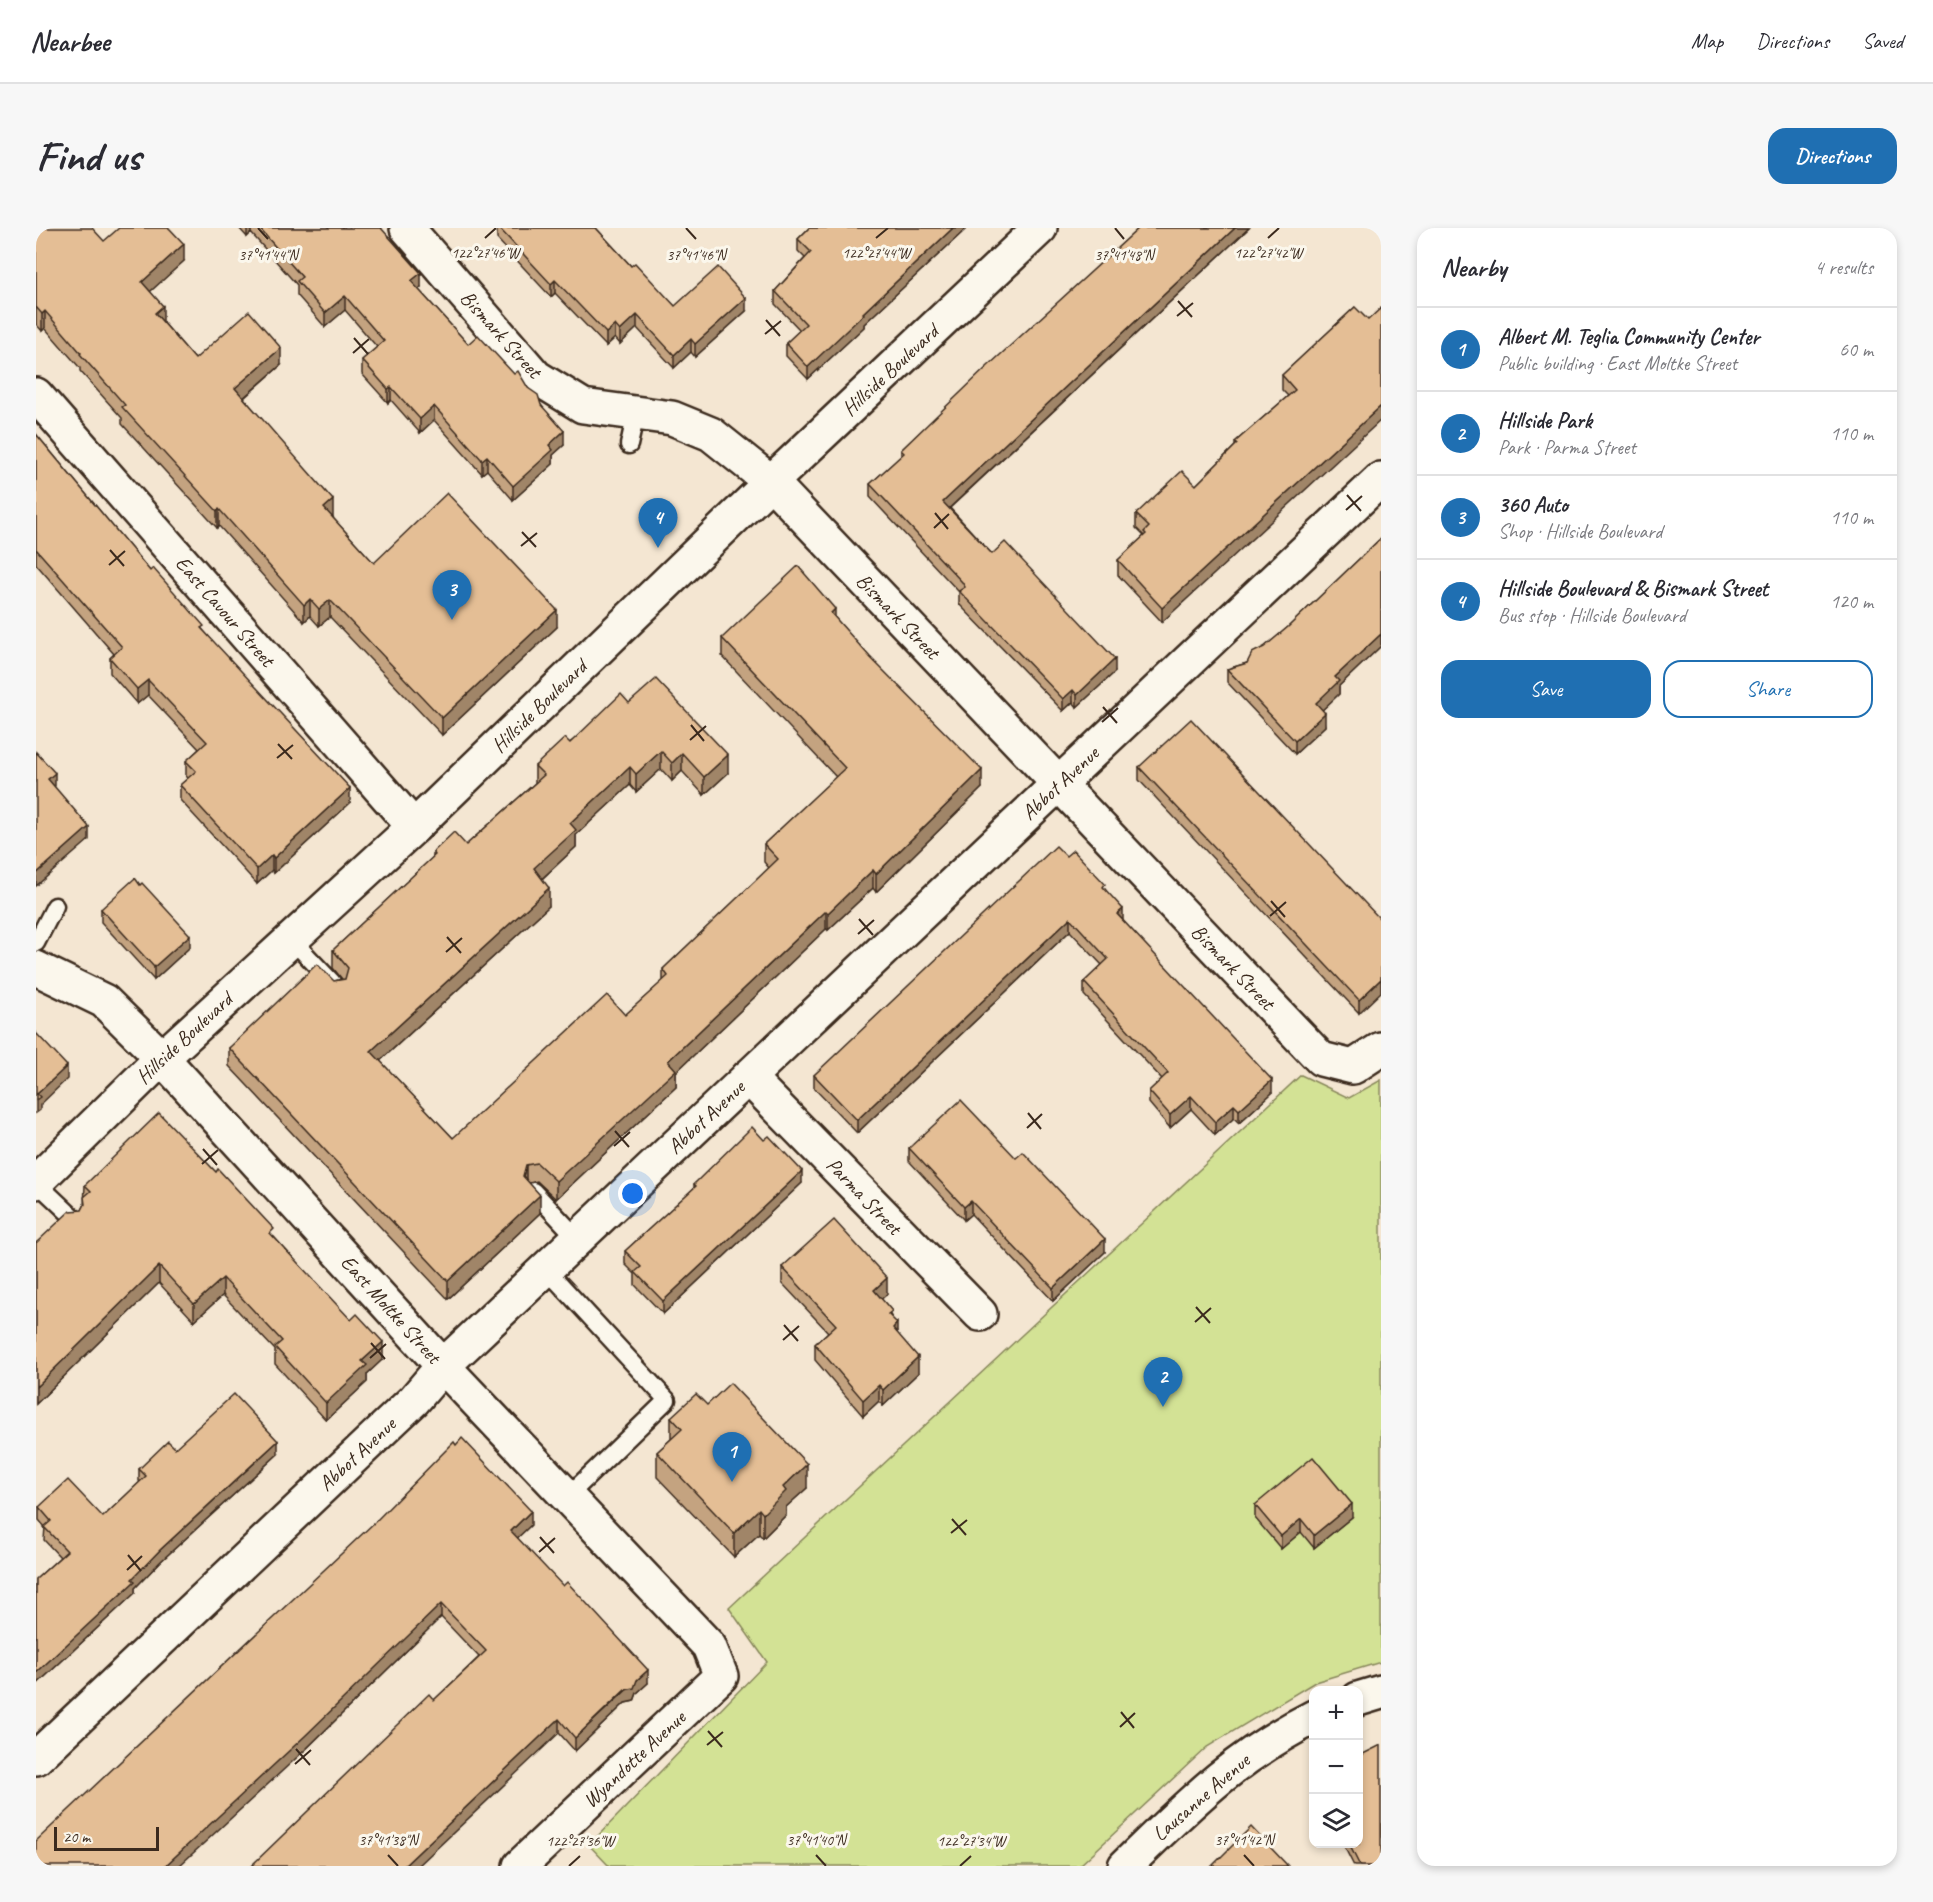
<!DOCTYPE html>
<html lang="en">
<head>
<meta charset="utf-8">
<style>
	:root { --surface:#fff; --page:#f7f7f7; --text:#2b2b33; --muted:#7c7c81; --line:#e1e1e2; --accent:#1f6fb2 }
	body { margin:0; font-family:Caveat,sans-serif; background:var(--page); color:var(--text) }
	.controls { position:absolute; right:18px; bottom:18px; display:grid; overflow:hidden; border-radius:12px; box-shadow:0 3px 9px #0003 }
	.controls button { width:54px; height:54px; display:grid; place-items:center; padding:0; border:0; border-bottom:2px solid var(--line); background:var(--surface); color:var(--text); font:30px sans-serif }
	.scale { position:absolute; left:18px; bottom:15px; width:105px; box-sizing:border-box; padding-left:6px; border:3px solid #3b2a1e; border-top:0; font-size:16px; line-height:21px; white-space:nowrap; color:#3b2a1e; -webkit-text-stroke:4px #fbf7ec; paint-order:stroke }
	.you { position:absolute; left:597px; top:966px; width:21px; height:21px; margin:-15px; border:4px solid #fff; border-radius:50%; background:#1a73e8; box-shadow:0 0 0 9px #1a73e833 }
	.badge { display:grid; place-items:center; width:39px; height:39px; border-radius:50%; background:var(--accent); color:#fff; font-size:20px; font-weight:700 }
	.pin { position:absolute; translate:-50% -50px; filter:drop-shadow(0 2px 3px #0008) }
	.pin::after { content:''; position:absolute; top:32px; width:21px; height:18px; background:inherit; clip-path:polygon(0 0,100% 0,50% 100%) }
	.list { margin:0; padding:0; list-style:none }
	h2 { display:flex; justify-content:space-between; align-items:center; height:78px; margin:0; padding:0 24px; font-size:26px }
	h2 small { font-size:20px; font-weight:400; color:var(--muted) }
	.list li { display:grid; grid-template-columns:39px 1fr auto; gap:18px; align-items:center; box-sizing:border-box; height:84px; padding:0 24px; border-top:2px solid var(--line) }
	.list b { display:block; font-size:22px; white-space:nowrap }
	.list p { margin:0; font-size:20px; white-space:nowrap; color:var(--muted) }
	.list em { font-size:20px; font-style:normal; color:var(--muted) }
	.actions { display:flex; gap:12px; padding:18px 24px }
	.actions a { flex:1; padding:14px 0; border:2px solid var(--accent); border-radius:18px; text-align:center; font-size:21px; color:var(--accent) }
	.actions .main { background:var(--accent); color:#fff }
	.icon { flex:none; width:33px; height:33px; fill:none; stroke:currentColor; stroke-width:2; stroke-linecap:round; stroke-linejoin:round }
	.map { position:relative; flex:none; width:1345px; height:1638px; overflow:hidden; border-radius:18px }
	header { display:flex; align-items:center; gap:36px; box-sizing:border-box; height:84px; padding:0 30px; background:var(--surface); border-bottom:2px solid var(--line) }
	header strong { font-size:28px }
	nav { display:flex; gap:33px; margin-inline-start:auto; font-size:21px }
	.intro { display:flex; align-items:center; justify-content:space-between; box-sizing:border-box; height:144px; padding:0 36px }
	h1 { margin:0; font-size:42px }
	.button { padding:15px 27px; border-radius:18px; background:var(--accent); color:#fff; font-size:21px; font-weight:700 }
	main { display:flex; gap:36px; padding:0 36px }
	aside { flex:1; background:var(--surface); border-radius:18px; box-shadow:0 3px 9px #0003 }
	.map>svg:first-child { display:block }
	.green { fill:#d3e295; stroke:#87865a; stroke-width:1.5 }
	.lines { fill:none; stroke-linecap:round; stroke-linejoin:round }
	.lane-casing { stroke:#3b2a1e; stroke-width:21 }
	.street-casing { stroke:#3b2a1e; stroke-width:38 }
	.secondary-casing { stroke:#3b2a1e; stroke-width:38 }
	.lane { stroke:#fbf7ec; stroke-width:16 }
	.street { stroke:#fbf7ec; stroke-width:33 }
	.secondary { stroke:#fbf7ec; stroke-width:33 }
	.wall { fill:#c4a380; stroke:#3b2a1e; stroke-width:1.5 }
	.shaded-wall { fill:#a08568; stroke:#3b2a1e; stroke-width:1.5 }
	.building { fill:#e4be95; stroke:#3b2a1e; stroke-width:1.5 }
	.ticks { fill:none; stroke:#3b2a1e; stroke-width:2 }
	.labels { text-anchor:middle; stroke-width:6; stroke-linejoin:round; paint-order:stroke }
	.street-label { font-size:21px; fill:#3b2a1e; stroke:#fbf7ec }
	.ticks-label { font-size:15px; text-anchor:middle; fill:#3b2a1e; stroke:#fbf7ec; stroke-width:6; stroke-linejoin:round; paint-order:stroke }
</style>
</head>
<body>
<header>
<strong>Nearbee</strong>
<nav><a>Map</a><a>Directions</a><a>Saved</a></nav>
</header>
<div class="intro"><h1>Find us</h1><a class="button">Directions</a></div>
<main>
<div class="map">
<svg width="1345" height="1638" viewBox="0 0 1345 1638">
	<rect width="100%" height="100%" fill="#f4e6d2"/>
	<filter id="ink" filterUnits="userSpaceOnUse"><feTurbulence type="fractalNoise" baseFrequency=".0167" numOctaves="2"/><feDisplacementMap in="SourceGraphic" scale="12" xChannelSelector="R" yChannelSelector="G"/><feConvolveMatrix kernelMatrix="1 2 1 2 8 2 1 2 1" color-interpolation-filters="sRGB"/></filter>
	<g filter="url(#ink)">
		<polygon class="green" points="1265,847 1313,870 1345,852 1345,1434 1279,1454 1171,1519 1043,1638 573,1638 553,1617 731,1434 693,1380"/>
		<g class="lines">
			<g class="lane-casing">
				<g id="lane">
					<polyline points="593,217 600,185"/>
					<polyline points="255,711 296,754"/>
					<polyline points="0,715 19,678"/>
					<polyline points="0,954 39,991"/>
					<polyline points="497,963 542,1011"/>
					<polyline points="510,1041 631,1172 531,1269"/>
				</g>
			</g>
			<g class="street-casing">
				<g id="street">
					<polyline points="371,0 500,149 547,178 636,190 675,206 735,254 1285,831 1317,839 1345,821"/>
					<polyline points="0,167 378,599"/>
					<polyline points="0,740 68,773 126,830 407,1138 673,1418 685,1448 484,1638"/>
					<polyline points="712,849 944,1086"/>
					<polyline points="1322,1471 1345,1464"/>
					<polyline points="0,1530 378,1172 407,1138 1345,251"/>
					<path d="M1089 1638C1152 1577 1198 1529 1278 1489"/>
				</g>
			</g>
			<g class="secondary-casing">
				<polyline id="secondary" points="0,954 126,830 378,599 735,254 1004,0"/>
			</g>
			<use href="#lane" class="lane"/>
			<use href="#street" class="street"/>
			<use href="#secondary" class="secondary"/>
		</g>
		<g class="wall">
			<polygon points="0,0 68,13 148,33 114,63 127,94 159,131 245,137 208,170 297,289 296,289 338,335 521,399 406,507 294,389 283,398 274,388 268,394 183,298 181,300 86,196 86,190 44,143 44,140 9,100 6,103 0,96"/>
			<polygon points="203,0 345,0 385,59 382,61 432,116 478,146 492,160 505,177 528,217 517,227 517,236 477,272 451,242 446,246 398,192 384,205 355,172 352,175 326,146 326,132 341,119 309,82 289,99 261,67 261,57 215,5 211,9"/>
			<polygon points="461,0 560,0 595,38 639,78 710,83 659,129 655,124 638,140 601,100 584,116 579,110 570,118 519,65 515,69 461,11"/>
			<polygon points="773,0 931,0 828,96 828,99 772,151 750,128 750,115 764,102 739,76 739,63 769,30 762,23 762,11"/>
			<polygon points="1103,0 1213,0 914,280 956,326 1079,444 1041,479 1037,474 1027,483 923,376 923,364 834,269 834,256 865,228 865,222"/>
			<polygon points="1319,79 1126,394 1082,347 1082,332 1108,308 1100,300 1100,286 1160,257 1199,218 1199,214 1252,168 1246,162 1246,147"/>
			<polygon points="0,206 114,343 168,403 314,575 238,645 236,642 221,656 144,572 144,557 152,550 150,548 150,533 163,521 112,467 101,476 74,445 74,430 78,426 0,336"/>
			<polygon points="1345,310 1345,418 1303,458 1303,466 1286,482 1289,498 1259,526 1191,454 1191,441 1211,435 1252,399"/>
			<polygon points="799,390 946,560 840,664 837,660 792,702 790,701 640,844 640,859 520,971 501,953 493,955 504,985 412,1071 193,838 193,820 298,753 306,751 297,740 297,722 397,629 397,624 430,617 499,555 499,538 593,475 692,545 668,567 646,543 636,553 625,541 600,564 594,557 540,607 540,619 506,651 513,678 344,833 417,910 589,787 627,753 627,741 733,640 728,634 728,616 800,549 686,428 686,410"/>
			<polygon points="1103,539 1345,692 1323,785 1103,552"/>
			<polygon points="1030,628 1069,661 1087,693 1236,865 1203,895 1198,890 1179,907 1155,881 1134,900 1113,875 1113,863 1126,851 1048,767 1048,754 1066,737 1034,703 821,905 778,860 778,847"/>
			<polygon points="65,681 154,719 118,752 65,694"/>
			<polygon points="728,912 766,955 627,1086 599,1057 599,1046 589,1036 589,1023 658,960 658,956"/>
			<polygon points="873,920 980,930 1069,1024 1017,1073 935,986 928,992 873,933"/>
			<polygon points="49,957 238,1009 347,1131 331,1146 331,1154 290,1192 239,1136 239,1122 187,1067 158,1093 123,1055 0,1176 0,1015 46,982 48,978"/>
			<polygon points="746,1039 851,1066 845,1071 856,1090 861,1105 882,1145 847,1178 843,1173 827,1188 779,1132 779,1116 792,1104 746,1055"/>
			<polygon points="671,1177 771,1260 750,1279 750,1287 727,1310 723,1306 698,1329 621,1249 621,1224 635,1211 635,1189"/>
			<polygon points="139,1220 242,1226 124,1334 99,1360 99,1365 0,1457 0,1351 24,1329 8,1312 9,1299 3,1292 3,1279 67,1289 104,1254 103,1253 103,1241"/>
			<polygon points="1219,1277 1316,1289 1278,1320 1265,1304 1245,1321 1219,1290"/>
			<polygon points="495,1297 481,1310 612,1455 601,1465 598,1473 589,1475 539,1523 523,1505 398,1472 443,1429 405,1389 269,1522 0,1638"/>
			<polygon points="1307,1616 1323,1616 1345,1638 1318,1638"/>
		</g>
		<g class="shaded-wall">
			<polygon points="211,0 215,0 215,5 211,9"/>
			<polygon points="917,0 931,0 828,96 828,99 772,151 772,139 827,85"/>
			<polygon points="1199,0 1213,0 907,286 907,274"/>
			<polygon points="148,16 148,33 106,71 106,54"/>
			<polygon points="385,45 385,59 375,67 375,53"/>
			<polygon points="519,52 519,65 515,69 515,56"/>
			<polygon points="309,68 309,82 289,99 289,85"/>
			<polygon points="710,70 710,83 659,129 659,116"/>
			<polygon points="127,78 127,95 119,85"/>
			<polygon points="9,83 9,100 6,103 6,86"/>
			<polygon points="601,87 601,100 584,116 584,103"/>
			<polygon points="579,97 579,110 570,118 570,105"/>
			<polygon points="655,111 655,124 638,140 638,127"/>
			<polygon points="245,120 245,137 199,177 199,160"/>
			<polygon points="355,159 355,172 352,175 352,161"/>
			<polygon points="398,178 398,192 384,205 384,191"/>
			<polygon points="1345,178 1345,192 1126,394 1126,380"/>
			<polygon points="528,203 528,217 517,227 517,236 477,272 477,258 513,217"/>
			<polygon points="451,228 451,242 446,246 446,232"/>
			<polygon points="297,272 297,289 288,297 288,280"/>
			<polygon points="183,281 183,298 181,300 181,283"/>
			<polygon points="274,371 274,388 268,394 268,377"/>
			<polygon points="294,372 294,389 283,398 283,381"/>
			<polygon points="799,381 799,399 795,385"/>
			<polygon points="521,382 521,399 406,507 406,490"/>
			<polygon points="1345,406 1345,418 1303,458 1303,466 1280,488 1280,475 1299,449"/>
			<polygon points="1079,431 1079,444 1041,479 1041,467"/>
			<polygon points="112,452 112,467 101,476 101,461"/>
			<polygon points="1037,462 1037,474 1027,483 1027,471"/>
			<polygon points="1289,485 1289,498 1259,526 1259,513"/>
			<polygon points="625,523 625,541 600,564 600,546"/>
			<polygon points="646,525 646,543 636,553 636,535"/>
			<polygon points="692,527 692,545 668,567 668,549"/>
			<polygon points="594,539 594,557 540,607 540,619 498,658 498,640 534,595"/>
			<polygon points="946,542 946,560 840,664 840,646"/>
			<polygon points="19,545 19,558 12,564 12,551"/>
			<polygon points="314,560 314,575 238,645 238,630"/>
			<polygon points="53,599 53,612 0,658 0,646"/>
			<polygon points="236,627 236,642 221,656 221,641"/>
			<polygon points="837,642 837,660 792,702 792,685"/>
			<polygon points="513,660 513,678 335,841 335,823"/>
			<polygon points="1087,681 1087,693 1081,686"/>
			<polygon points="790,683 790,701 640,844 640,859 520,971 520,953 632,833"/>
			<polygon points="1034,690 1034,703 821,905 821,892"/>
			<polygon points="154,707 154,719 118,752 118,739"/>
			<polygon points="1345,751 1345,764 1323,785 1323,772"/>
			<polygon points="31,838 31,851 4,877 4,882 0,885 0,872 1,866"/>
			<polygon points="1236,852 1236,865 1203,895 1203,882"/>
			<polygon points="1155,868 1155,881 1134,900 1134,887"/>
			<polygon points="1198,877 1198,890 1179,907 1179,894"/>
			<polygon points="490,937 490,955 487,948"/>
			<polygon points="766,943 766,955 627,1086 627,1073"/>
			<polygon points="504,967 504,985 412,1071 412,1053"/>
			<polygon points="935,973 935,986 928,992 928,979"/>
			<polygon points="1069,1011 1069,1024 1017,1073 1017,1060"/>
			<polygon points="123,1038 123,1055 0,1176 0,1159"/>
			<polygon points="187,1050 187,1067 158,1093 158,1076"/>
			<polygon points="851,1050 851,1066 838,1078 838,1062"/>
			<polygon points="861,1095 861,1111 857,1100"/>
			<polygon points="347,1114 347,1131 331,1146 331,1154 290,1192 290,1175 326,1133"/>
			<polygon points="882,1129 882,1145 847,1178 847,1162"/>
			<polygon points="843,1157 843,1173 827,1188 827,1172"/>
			<polygon points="242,1213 242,1226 124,1334 99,1360 99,1365 0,1457 0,1445 124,1322"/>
			<polygon points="771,1236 771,1260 750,1279 750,1287 727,1310 727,1286 747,1259"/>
			<polygon points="1316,1276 1316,1289 1278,1320 1278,1307"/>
			<polygon points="723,1281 723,1306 698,1329 698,1305"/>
			<polygon points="495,1283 495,1297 475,1316 475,1303"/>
			<polygon points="1265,1291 1265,1304 1245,1321 1245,1308"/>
			<polygon points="405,1376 405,1389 269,1522 143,1638 129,1638"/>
			<polygon points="612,1442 612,1455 601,1465 598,1473 589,1475 539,1523 539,1510"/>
			<polygon points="523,1491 523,1505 382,1638 368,1638"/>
		</g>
		<g class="building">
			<polygon points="0,0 56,0 68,13 83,0 133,0 148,16 106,54 127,78 119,85 159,131 213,83 245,120 199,160 297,272 288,280 338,335 411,265 521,382 406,490 294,372 283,381 274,371 268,377 183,281 181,283 86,179 89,177 44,126 45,125 9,83 6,86 0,79"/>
			<polygon points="223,0 345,0 385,45 375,53 432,116 442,107 478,146 482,143 492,160 502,167 505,177 528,203 513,217 517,222 477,258 451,228 446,232 398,178 384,191 355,159 352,161 326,132 348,113 309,68 289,85 261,53 266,49"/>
			<polygon points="463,0 560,0 595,38 599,35 639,78 682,39 710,70 659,116 655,111 638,127 601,87 584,103 579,97 570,105 519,52 515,56"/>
			<polygon points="773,0 917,0 827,85 828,86 772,139 750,115 770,96 739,63 775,24 762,11"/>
			<polygon points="1103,0 1199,0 907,274 956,326 969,314 1079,431 1041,467 1037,462 1027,471 923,363 929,359 926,354 834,256 868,225 865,222 952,138"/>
			<polygon points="1319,79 1332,92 1345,80 1345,178 1126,380 1082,332 1110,306 1108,304 1113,299 1100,286 1146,243 1160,257 1201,216 1199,214 1259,162 1246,147"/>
			<polygon points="0,206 114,343 117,340 168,398 165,400 314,560 238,630 236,627 221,641 144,557 160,543 150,533 171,514 112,452 101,461 74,430 86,419 0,321"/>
			<polygon points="1345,310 1345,406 1299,449 1303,453 1280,475 1289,485 1259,513 1191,441 1211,435 1216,425 1228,419 1252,399"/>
			<polygon points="762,338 799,381 795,385 834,429 946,542 840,646 837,642 792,685 790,683 632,833 640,842 520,953 501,935 490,937 487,948 504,967 412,1053 193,820 281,736 298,753 309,751 312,740 297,722 399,627 397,624 418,604 430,617 508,547 499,538 529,510 534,515 585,466 593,475 620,451 692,527 668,549 646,525 636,535 625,523 600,546 594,539 534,595 540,602 498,640 513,660 335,823 417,910 571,767 589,787 632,748 627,741 742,631 728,616 809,540 686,410"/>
			<polygon points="1155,491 1345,692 1345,751 1323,772 1103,539"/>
			<polygon points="0,524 19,545 12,551 53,599 0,646"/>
			<polygon points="1020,618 1030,628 1037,622 1069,656 1067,659 1087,681 1081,686 1236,852 1203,882 1198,877 1179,894 1155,868 1134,887 1113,863 1132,845 1048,754 1072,731 1034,690 821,892 778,847"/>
			<polygon points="99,650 104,657 106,655 154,707 118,739 65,681"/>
			<polygon points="0,805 31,838 1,866 4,869 0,872"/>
			<polygon points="925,872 980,930 987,924 1069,1011 1017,1060 935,973 928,979 873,920"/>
			<polygon points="123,885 180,944 182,941 238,1001 234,1005 315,1092 321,1086 347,1114 326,1133 331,1137 290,1175 239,1119 246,1113 187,1050 158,1076 123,1038 0,1159 0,1015 34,983 46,982 49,976 48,969 55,963 49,957"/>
			<polygon points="716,899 728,912 733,908 766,943 627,1073 599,1044 605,1039 589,1023 660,958 658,956"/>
			<polygon points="798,992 851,1050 838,1062 856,1083 852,1086 861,1095 857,1100 882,1129 847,1162 843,1157 827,1172 779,1116 800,1097 746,1039"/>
			<polygon points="694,1155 771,1236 747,1259 750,1263 727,1286 723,1281 698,1305 621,1224 646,1201 635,1189 660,1166 671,1177"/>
			<polygon points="198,1166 242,1213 124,1322 96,1351 99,1353 0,1445 0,1351 31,1323 8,1299 15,1293 3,1279 32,1252 67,1289 110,1248 103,1241 132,1213 139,1220"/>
			<polygon points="426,1210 495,1283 475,1303 527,1358 531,1354 612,1442 601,1452 598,1460 589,1462 539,1510 523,1491 368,1638 215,1638 393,1466 398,1472 450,1423 405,1376 269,1508 129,1638 0,1638 0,1613 339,1294 418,1214 420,1217"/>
			<polygon points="1277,1229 1316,1276 1278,1307 1265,1291 1245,1308 1219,1277"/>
			<polygon points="1345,1517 1345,1638 1324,1638 1313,1616 1323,1616 1323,1528"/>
			<polygon points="1215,1599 1252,1638 1176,1638"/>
		</g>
	</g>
	<path class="ticks" d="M222 0 232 11M650 0 660 11M1079 0 1088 11M449 10 460 0M840 10 852 0M1232 10 1243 0M1142 73 1156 89M1141 88 1157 75M730 92 744 108M729 106 745 93M318 110 332 126M317 125 333 111M1311 267 1325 283M1310 282 1326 268M899 285 912 301M898 300 913 286M486 304 500 319M485 318 501 305M74 322 88 338M73 337 89 323M1067 479 1081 495M1066 494 1082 480M655 497 668 513M654 512 670 498M242 516 256 531M241 530 257 517M1235 673 1249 689M1234 688 1250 674M823 691 837 707M822 706 838 692M411 709 425 725M410 724 426 710M992 885 1005 901M991 900 1006 886M579 903 593 919M578 918 594 904M167 921 181 937M166 936 182 922M1160 1079 1174 1095M1159 1094 1175 1080M748 1097 762 1113M747 1112 763 1098M335 1115 349 1131M334 1130 350 1116M916 1291 930 1307M915 1305 931 1292M504 1309 518 1325M503 1324 519 1310M92 1327 105 1343M91 1342 106 1328M1085 1484 1098 1500M1084 1499 1099 1485M672 1503 686 1519M671 1517 687 1504M260 1521 274 1537M259 1536 275 1522M352 1627 362 1638M780 1627 790 1638M1208 1627 1218 1638M533 1638 544 1628M924 1638 935 1628"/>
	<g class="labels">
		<g class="street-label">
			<text transform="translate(465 106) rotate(48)" y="7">Bismark Street</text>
			<text transform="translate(854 142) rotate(-43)" y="7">Hillside Boulevard</text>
			<text transform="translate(189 383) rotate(49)" y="7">East Cavour Street</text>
			<text transform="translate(862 388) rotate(46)" y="7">Bismark Street</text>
			<text transform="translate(503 478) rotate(-44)" y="7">Hillside Boulevard</text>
			<text transform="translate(1024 555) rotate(-43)" y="7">Abbot Avenue</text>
			<text transform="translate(1197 739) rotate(46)" y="7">Bismark Street</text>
			<text transform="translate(148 810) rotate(-43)" y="7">Hillside Boulevard</text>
			<text transform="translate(670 889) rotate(-43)" y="7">Abbot Avenue</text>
			<text transform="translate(828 968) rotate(46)" y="7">Parma Street</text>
			<text transform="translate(355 1081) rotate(48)" y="7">East Moltke Street</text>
			<text transform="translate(321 1226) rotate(-43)" y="7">Abbot Avenue</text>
			<text transform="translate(598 1531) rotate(-43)" y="7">Wyandotte Avenue</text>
			<text transform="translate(1165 1569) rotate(-41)" y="7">Lausanne Avenue</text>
		</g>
	</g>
	<g class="ticks-label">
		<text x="449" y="30">122°27'46"W</text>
		<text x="840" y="30">122°27'44"W</text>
		<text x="1232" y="30">122°27'42"W</text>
		<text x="660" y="32">37°41'46"N</text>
		<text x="1088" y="32">37°41'48"N</text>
		<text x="232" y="32">37°41'44"N</text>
		<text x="352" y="1617">37°41'38"N</text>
		<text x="780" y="1617">37°41'40"N</text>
		<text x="1208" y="1617">37°41'42"N</text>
		<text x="544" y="1618">122°27'36"W</text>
		<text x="935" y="1618">122°27'34"W</text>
	</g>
</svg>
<div class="controls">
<button>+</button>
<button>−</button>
<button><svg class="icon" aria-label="layers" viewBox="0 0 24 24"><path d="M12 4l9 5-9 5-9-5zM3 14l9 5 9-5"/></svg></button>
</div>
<div class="scale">20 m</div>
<div class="you"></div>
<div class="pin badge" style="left:696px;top:1254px">1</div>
<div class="pin badge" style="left:1127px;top:1179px">2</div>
<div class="pin badge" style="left:416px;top:392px">3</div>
<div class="pin badge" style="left:622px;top:320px">4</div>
</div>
<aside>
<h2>Nearby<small>4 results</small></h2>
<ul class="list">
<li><span class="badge">1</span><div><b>Albert M. Teglia Community Center</b><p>Public building · East Moltke Street</p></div><em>60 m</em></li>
<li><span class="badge">2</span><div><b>Hillside Park</b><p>Park · Parma Street</p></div><em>110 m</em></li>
<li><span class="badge">3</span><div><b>360 Auto</b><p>Shop · Hillside Boulevard</p></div><em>110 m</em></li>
<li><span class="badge">4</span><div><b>Hillside Boulevard &amp; Bismark Street</b><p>Bus stop · Hillside Boulevard</p></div><em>120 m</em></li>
</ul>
<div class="actions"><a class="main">Save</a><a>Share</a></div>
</aside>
</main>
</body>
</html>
